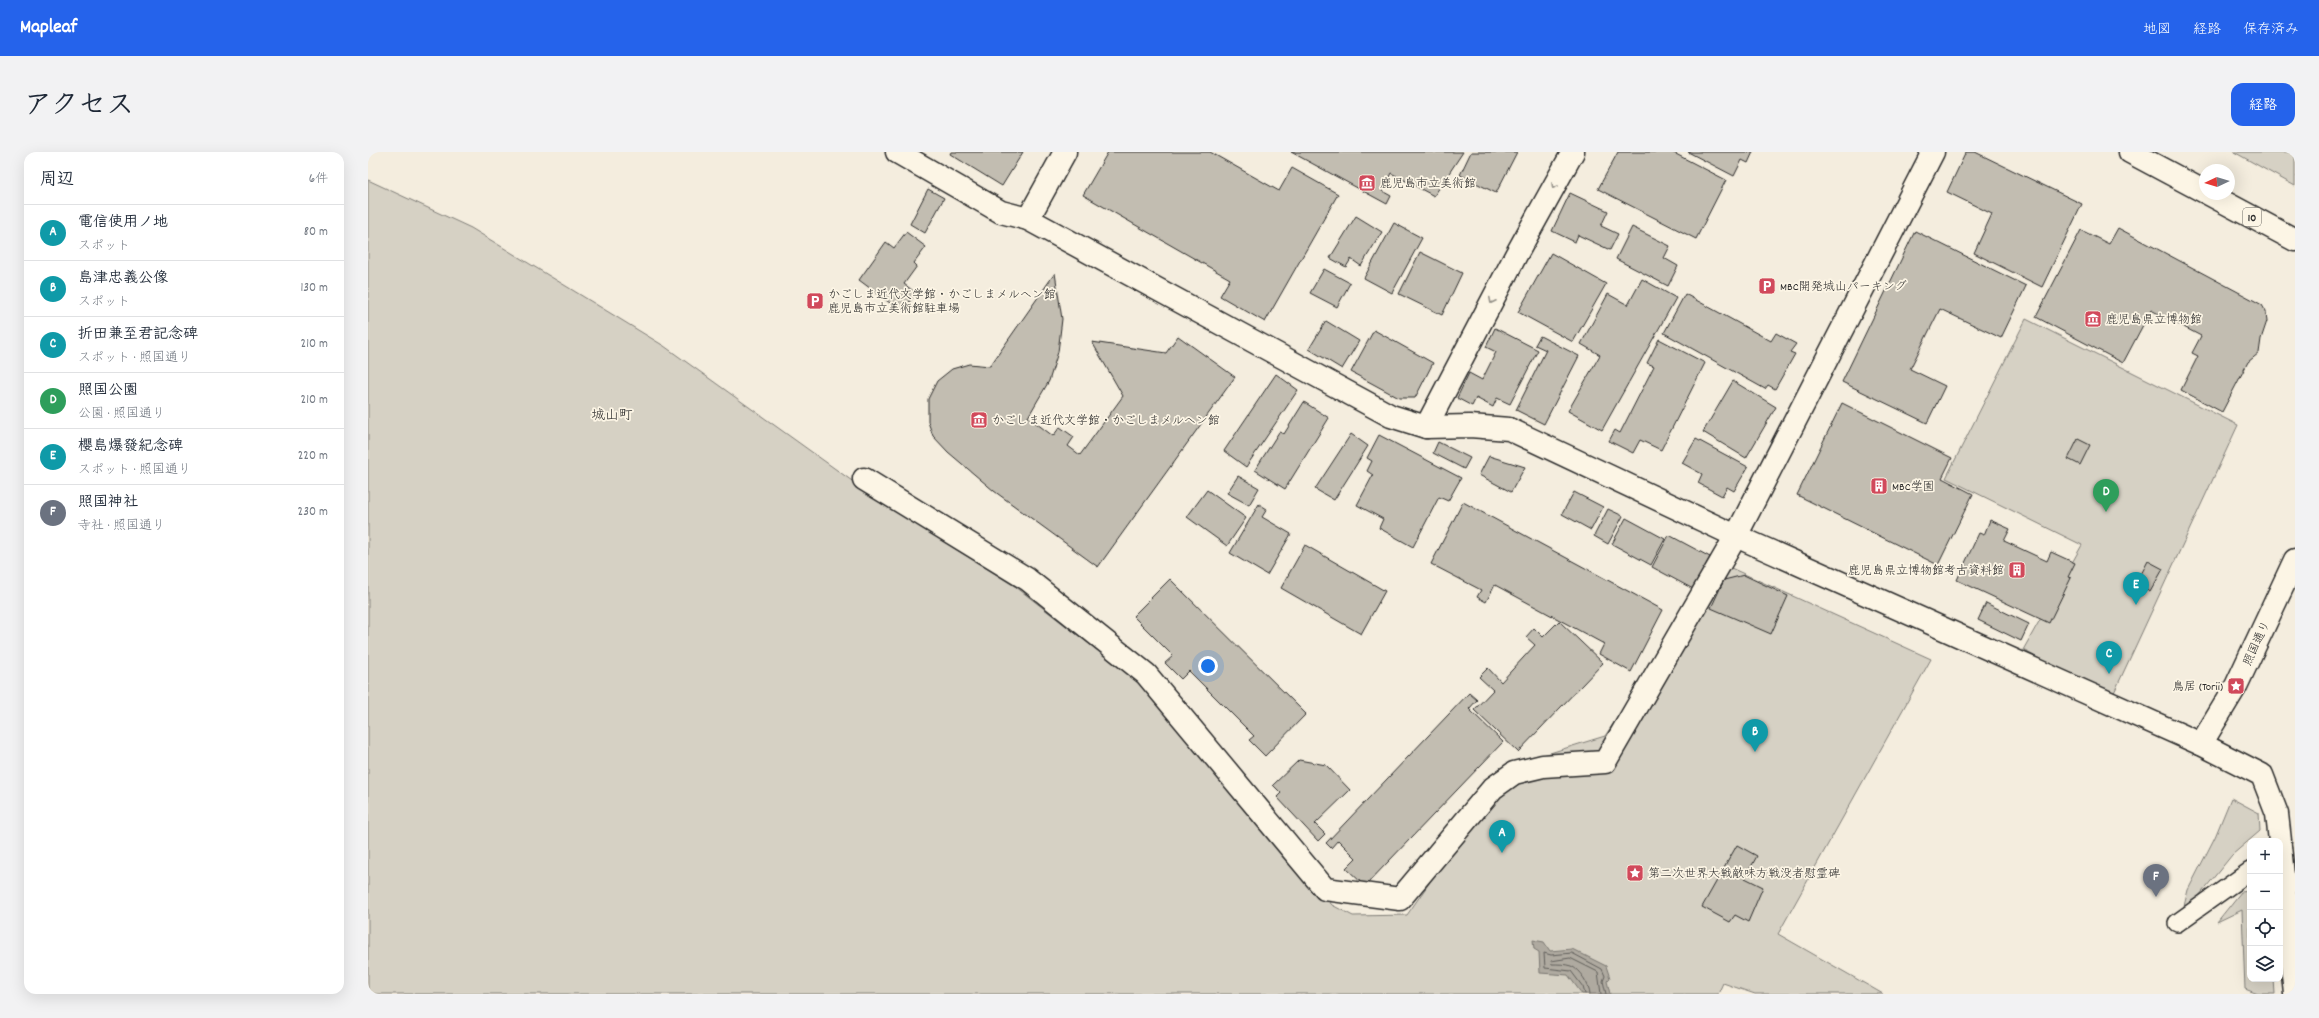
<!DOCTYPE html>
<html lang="ja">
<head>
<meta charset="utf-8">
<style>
	:root { --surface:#fff; --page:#f2f2f3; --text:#1f2937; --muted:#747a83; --line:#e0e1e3; --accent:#2563eb }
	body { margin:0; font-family:Dekko,"Klee One",sans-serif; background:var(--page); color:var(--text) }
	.controls { position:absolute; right:12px; bottom:12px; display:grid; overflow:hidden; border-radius:8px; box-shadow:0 4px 16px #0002 }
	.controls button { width:36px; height:36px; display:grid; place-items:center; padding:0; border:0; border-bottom:1px solid var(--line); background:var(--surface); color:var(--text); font:20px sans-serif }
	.compass { position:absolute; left:1831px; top:12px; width:36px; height:36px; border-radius:50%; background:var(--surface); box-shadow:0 4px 16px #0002; rotate:266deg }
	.you { position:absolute; left:840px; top:514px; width:14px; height:14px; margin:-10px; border:3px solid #fff; border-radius:50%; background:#1a73e8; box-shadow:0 0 0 6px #1a73e833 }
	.badge { display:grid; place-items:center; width:26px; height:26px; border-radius:50%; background:var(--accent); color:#fff; font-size:13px; font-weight:700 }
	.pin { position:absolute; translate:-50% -33px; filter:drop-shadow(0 1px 2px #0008) }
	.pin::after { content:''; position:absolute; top:21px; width:14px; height:12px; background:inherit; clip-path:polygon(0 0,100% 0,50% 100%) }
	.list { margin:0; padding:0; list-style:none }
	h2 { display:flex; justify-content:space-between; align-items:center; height:52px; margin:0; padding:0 16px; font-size:17px }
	h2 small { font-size:13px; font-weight:400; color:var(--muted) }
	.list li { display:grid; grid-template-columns:26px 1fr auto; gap:12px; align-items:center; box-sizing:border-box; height:56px; padding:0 16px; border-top:1px solid var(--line) }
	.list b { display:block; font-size:15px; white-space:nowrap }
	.list p { margin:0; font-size:13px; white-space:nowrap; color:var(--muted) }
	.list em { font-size:13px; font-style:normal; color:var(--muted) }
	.icon { flex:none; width:22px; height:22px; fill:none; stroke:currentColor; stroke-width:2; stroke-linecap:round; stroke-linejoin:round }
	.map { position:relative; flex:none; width:1927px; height:842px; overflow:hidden; border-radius:12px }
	header { display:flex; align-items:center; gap:24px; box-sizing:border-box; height:56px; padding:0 20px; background:var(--accent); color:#fff }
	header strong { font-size:19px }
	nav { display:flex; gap:22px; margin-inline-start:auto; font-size:14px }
	.intro { display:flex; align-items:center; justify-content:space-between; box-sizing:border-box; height:96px; padding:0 24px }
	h1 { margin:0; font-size:28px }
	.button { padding:10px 18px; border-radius:12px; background:var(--accent); color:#fff; font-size:14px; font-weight:700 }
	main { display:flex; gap:24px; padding:0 24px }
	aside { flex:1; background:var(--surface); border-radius:12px; box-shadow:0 4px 16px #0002 }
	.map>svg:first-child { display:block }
	.green { fill:#d6d1c4; stroke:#807e78 }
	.water { fill:#afaaa0; stroke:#7a7771 }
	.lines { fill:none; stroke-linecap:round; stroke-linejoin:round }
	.shore { stroke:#605e5a; stroke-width:1 }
	.building { fill:#c2bdb1; stroke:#2b2b2b }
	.lane-casing { stroke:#2b2b2b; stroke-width:20 }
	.street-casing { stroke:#2b2b2b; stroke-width:25 }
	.secondary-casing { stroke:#2b2b2b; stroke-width:25 }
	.highway-casing { stroke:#2b2b2b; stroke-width:25 }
	.lane { stroke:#fcf5e5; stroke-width:17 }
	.street { stroke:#fcf5e5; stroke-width:22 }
	.secondary { stroke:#fcf5e5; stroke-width:22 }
	.highway { stroke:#fcf5e5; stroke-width:22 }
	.oneway { stroke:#949088 }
	.labels { text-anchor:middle; stroke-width:3.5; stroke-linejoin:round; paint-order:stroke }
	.shield { fill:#fcf5e5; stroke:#6a6863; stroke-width:1 }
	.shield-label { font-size:11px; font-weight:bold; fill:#2b2b2b }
	.poi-label { font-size:12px; fill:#2b2b2b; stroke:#fcf5e5; text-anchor:start }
	.street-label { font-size:12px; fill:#2b2b2b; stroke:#fcf5e5 }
	.quarter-label { font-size:14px; fill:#2b2b2b; stroke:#fcf5e5 }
</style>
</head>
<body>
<header>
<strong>Mapleaf</strong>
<nav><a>地図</a><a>経路</a><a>保存済み</a></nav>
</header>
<div class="intro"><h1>アクセス</h1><a class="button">経路</a></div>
<main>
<aside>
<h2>周辺<small>6件</small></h2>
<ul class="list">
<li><span class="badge" style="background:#0f9aa8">A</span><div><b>電信使用ノ地</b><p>スポット</p></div><em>80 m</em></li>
<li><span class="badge" style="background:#0f9aa8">B</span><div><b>島津忠義公像</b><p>スポット</p></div><em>130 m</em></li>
<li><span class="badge" style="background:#0f9aa8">C</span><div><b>折田兼至君記念碑</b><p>スポット · 照国通り</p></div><em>210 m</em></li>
<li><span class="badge" style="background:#2e9e5b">D</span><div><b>照国公園</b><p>公園 · 照国通り</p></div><em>210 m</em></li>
<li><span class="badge" style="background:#0f9aa8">E</span><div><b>櫻島爆發紀念碑</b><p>スポット · 照国通り</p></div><em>220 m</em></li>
<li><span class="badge" style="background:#6b7280">F</span><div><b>照国神社</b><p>寺社 · 照国通り</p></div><em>230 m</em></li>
</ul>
</aside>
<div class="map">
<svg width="1927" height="842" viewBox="0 0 1927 842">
	<rect width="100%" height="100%" fill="#f4edde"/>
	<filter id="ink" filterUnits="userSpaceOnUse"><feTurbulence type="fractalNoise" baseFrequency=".025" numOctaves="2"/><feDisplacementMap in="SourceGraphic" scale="8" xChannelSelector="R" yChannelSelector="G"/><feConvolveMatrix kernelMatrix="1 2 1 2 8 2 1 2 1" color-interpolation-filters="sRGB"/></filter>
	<g filter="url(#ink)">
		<g class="green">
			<polygon points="1866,0 1927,0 1927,34"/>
			<polygon points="0,28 103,76 296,194 519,354 648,435 770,530 964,753 985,764 1039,763 1143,613 1237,584 1269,536 1363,416 1563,507 1410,782 1515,842 1387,842 1355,831 1350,842 0,842"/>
			<polygon points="1658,167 1870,273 1744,545 1655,498 1714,393 1578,326"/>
			<polygon points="1863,646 1891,661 1892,679 1864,703 1813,766 1820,738 1847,685"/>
			<polygon points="1882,739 1882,827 1906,827 1907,842 1890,842 1877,837 1874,758 1849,770 1873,740"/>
		</g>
		<polygon class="water" points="1165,788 1176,790 1182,799 1204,797 1238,814 1242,826 1239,829 1242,842 1214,842 1200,823 1172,821 1171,800 1166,797"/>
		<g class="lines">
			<g class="shore">
				<polyline points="1217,842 1215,835 1203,819 1177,816 1176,801 1183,803 1204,801 1234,817 1237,824 1235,829 1238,842"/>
				<path d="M1222 842C1222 833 1211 817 1203 814 1197 812 1190 812 1184 812L1183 809 1202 806 1230 820 1233 842"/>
			</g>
		</g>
		<g class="building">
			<polygon points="583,0 655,0 634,34 582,2"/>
			<polygon points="740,0 842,0 911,39 924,16 970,42 897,170 852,144 862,127 715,43"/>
			<polygon points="923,0 1095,0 1066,44 1023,21 1014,39 1023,44 1019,52"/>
			<polygon points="1103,0 1149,0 1128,41 1092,23"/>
			<polygon points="1250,0 1304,0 1358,28 1328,87 1230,37"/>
			<polygon points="1320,0 1385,0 1380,11 1374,8 1366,24"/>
			<polygon points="1598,0 1607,0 1714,52 1674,135 1606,101 1624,62 1579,40"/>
			<polygon points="560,37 576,46 557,81 542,72"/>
			<polygon points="1202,41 1240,59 1233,74 1250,82 1242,98 1210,83 1207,90 1184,79"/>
			<polygon points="988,64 1014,80 993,114 983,107 978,115 962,106"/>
			<polygon points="1026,71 1054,86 1024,141 996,126"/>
			<polygon points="1264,75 1302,94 1296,106 1310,114 1300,134 1248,107"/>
			<polygon points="1750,76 1887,149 1894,153 1898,160 1899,169 1893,187 1891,201 1880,210 1854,260 1813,238 1830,204 1824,201 1833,184 1783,158 1755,211 1668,165 1713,78 1741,92"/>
			<polygon points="1547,79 1658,134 1633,186 1572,157 1542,217 1577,234 1559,271 1474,230"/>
			<polygon points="538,80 558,95 546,111 549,114 536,132 548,141 534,160 491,128 518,90 526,96"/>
			<polygon points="1052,100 1094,121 1074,163 1031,142"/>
			<polygon points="1183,101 1238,132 1205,190 1150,160"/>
			<polygon points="956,117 982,131 969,155 942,141"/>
			<polygon points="687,121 694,167 690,200 681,229 660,265 685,284 692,275 706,285 700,294 712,303 755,244 724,190 798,201 810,184 867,225 730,415 626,339 580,300 565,284 560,270 560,247 569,229 584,217 601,212 622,214"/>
			<polygon points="1274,127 1308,146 1234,278 1200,259 1232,203 1213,192 1240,142 1260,153"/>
			<polygon points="1317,142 1403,189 1408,181 1428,192 1422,200 1427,202 1407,237 1400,233 1397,237 1296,181"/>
			<polygon points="958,169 991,189 974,217 941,197"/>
			<polygon points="1127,176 1170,198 1142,252 1129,246 1125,255 1108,246 1104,254 1089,246 1101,221 1114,228 1128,200 1118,195"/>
			<polygon points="1006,178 1065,211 1047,246 1031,246 983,220"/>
			<polygon points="1172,184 1211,204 1176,272 1148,258 1178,198 1167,193"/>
			<polygon points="1291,187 1337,211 1293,298 1272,288 1265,301 1241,289 1247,278 1252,281 1286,214 1279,211"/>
			<polygon points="908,222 930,238 878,315 856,299"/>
			<polygon points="1365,229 1408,255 1378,306 1335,280"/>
			<polygon points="936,250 961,266 917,337 887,318 911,280 916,282"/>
			<polygon points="1474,251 1584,306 1574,326 1605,342 1570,413 1429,343"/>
			<polygon points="983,282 1000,294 966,348 947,337"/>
			<polygon points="1011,283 1093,326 1080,349 1071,345 1045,395 1011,376 1015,367 989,353 1005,323 999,319 1004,309 999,306"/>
			<polygon points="1328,287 1380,315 1366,339 1359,335 1354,344 1330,331 1334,322 1314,311"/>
			<polygon points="1710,287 1722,293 1712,313 1700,307"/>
			<polygon points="1070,290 1102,306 1096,317 1065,301"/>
			<polygon points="1121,304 1157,315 1143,340 1111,323"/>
			<polygon points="870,324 891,336 881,353 859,341"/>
			<polygon points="839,338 878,366 859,394 819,365"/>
			<polygon points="1206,340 1235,355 1223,378 1194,362"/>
			<polygon points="1095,350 1295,458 1263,520 1231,502 1236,492 1127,433 1118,450 1109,445 1113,438 1063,412"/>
			<polygon points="891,352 899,357 894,365 923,382 899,423 862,401"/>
			<polygon points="1240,357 1255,364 1240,392 1226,384"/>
			<polygon points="1258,366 1297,387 1283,413 1244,392"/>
			<polygon points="1622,368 1642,377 1636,389 1679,409 1683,400 1707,411 1700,425 1703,426 1681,471 1589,428 1611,381 1616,383"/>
			<polygon points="1301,383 1342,405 1325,437 1284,415"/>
			<polygon points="937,393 1017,439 993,482 913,436"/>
			<polygon points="1780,409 1795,417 1782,440 1768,432"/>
			<polygon points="1376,423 1420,444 1403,482 1343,456 1356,428"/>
			<polygon points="802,427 938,562 897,604 881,588 886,584 821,519 813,527 797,511 805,504 765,464"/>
			<polygon points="1618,451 1661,472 1653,489 1610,468"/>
			<polygon points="1191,469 1235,511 1150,600 1106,558 1125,538 1111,525 1120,516 1133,530 1167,493 1158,485 1166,476 1175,485"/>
			<polygon points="1101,541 1109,548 1101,557 1135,590 997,734 978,716 988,706 970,688 963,696 958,691"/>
			<polygon points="931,608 958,613 982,638 947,672 957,682 950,689 909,645 913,641 905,633"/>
			<polygon points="1369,693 1389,704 1377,726 1395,735 1380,770 1367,763 1362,770 1334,755"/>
		</g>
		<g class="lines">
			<g class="lane-casing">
				<polyline id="lane" points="1809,771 1882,719"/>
			</g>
			<g class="street-casing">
				<g id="street">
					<polyline points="529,0 633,60 660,67 1023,264 1058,275 1102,274 1141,277 1368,384 1833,592"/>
					<polyline points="660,67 697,0"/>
					<polyline points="1058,275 1148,103 1205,0"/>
					<polyline points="496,327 659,427 778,522 957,737 1032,747 1125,636 1146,621 1175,614 1237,610 1368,384 1565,0"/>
				</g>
			</g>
			<g class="secondary-casing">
				<g id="secondary">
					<polyline points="1912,689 1909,662 1894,623 1833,592 1868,534 1927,408"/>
					<polyline points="1912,694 1927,842"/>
				</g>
			</g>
			<g class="highway-casing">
				<g id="highway">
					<polyline points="1762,0 1837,40"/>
					<polyline points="1841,42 1927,88"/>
				</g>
			</g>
			<use href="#lane" class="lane"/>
			<use href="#street" class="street"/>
			<use href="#secondary" class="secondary"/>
			<use href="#highway" class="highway"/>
		</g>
		<defs><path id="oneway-chevron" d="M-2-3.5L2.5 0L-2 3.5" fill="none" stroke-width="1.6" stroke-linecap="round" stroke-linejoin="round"/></defs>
		<g class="oneway">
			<use href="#oneway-chevron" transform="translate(1186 34) rotate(119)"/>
			<use href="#oneway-chevron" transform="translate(1124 149) rotate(117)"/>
		</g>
	</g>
	<defs>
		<g id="museum-square" transform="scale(0.9)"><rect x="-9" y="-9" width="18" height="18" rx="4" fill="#d1495b" stroke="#fcf5e5"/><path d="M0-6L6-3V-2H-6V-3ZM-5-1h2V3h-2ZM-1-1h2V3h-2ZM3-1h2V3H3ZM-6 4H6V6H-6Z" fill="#fff"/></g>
		<g id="parking-square" transform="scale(0.9)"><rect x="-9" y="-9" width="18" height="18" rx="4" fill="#d1495b" stroke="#fcf5e5"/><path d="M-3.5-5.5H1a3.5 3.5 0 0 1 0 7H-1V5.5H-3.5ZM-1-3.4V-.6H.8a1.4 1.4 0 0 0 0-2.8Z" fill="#fff"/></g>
		<g id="building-square" transform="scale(0.9)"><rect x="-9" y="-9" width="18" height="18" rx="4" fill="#d1495b" stroke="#fcf5e5"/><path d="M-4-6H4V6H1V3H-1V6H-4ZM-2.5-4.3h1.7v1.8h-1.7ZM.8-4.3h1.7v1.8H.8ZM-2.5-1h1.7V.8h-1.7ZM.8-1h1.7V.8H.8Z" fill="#fff"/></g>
		<g id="sight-square" transform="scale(0.9)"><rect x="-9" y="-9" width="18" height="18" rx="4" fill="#d1495b" stroke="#fcf5e5"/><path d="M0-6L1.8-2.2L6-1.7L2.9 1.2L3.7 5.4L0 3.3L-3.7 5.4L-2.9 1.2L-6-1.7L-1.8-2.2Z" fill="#fff"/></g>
	</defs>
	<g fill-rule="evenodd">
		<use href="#museum-square" x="999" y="31"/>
		<use href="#parking-square" x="1399" y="134"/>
		<use href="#parking-square" x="447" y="149"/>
		<use href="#museum-square" x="1725" y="167"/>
		<use href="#museum-square" x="611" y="268"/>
		<use href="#building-square" x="1511" y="334"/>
		<use href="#building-square" x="1649" y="418"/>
		<use href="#sight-square" x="1868" y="534"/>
		<use href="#sight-square" x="1267" y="721"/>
	</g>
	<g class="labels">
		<rect class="shield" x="1875" y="56" width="18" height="18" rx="3"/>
		<g class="shield-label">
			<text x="1884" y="69">10</text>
		</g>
		<g class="poi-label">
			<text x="1012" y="35">鹿児島市立美術館</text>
			<text x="1412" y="138">MBC開発城山パーキング</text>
			<text x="460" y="146">かごしま近代文学館・かごしまメルヘン館<tspan x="460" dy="14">鹿児島市立美術館駐車場</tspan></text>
			<text x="1738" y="171">鹿児島県立博物館</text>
			<text x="624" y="272">かごしま近代文学館・かごしまメルヘン館</text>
			<text x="1524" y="338">MBC学園</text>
			<text x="1636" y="422" text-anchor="end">鹿児島県立博物館考古資料館</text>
			<text x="1855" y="538" text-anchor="end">鳥居 (Torii)</text>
			<text x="1280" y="725">第二次世界大戦敵味方戦没者慰霊碑</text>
		</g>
		<g class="street-label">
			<text transform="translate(1888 491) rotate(-65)" y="4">照国通り</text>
		</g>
		<g class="quarter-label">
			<text x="244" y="267">城山町</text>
		</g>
	</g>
</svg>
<div class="controls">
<button>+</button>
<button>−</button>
<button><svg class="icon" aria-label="locate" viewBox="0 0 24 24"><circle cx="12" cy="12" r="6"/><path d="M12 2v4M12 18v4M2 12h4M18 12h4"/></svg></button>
<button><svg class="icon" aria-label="layers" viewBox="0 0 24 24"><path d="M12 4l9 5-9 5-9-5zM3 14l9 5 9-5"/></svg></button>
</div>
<svg class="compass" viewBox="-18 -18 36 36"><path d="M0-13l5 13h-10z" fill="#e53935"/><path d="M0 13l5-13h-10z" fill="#747a83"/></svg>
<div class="you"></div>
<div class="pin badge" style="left:1134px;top:701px;background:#0f9aa8">A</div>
<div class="pin badge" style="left:1387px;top:600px;background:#0f9aa8">B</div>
<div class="pin badge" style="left:1741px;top:522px;background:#0f9aa8">C</div>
<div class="pin badge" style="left:1738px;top:360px;background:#2e9e5b">D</div>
<div class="pin badge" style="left:1768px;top:453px;background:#0f9aa8">E</div>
<div class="pin badge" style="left:1788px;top:745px;background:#6b7280">F</div>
</div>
</main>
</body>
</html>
